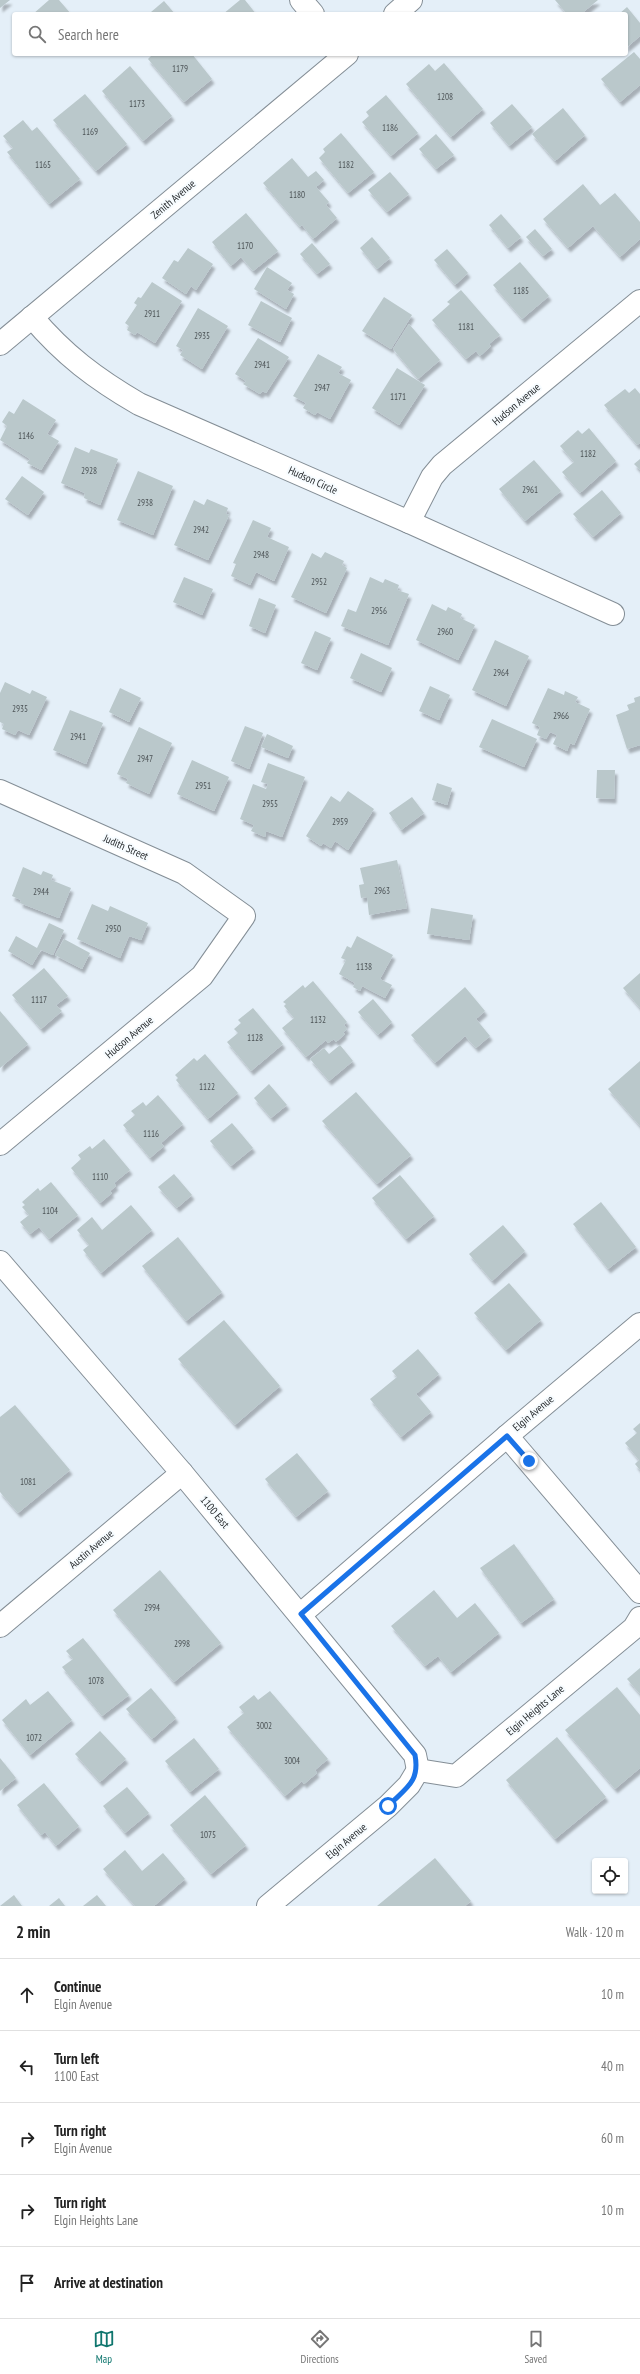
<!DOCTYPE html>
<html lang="en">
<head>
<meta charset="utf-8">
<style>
	:root { --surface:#fff; --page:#f6f6f6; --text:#222; --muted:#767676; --line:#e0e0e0; --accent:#0f766e }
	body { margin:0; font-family:"PT Sans Narrow",sans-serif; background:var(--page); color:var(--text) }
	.controls { position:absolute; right:12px; bottom:12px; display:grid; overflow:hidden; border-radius:4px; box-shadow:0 1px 3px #0004 }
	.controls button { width:36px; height:36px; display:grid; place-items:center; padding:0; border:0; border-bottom:1px solid var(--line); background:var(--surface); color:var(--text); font:20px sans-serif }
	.stop { position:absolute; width:12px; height:12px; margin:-9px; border:3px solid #1a73e8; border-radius:50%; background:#fff }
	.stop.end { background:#1a73e8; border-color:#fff; box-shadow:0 1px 4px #0008 }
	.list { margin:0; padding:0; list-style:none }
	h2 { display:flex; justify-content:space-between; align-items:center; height:52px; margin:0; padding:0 16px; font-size:17px }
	h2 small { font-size:13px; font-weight:400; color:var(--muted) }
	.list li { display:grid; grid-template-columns:26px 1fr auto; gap:12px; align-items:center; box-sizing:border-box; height:72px; padding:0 16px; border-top:1px solid var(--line) }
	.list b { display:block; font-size:15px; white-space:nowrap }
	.list p { margin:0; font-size:13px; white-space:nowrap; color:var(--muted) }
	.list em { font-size:13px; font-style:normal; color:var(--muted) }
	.icon { flex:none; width:22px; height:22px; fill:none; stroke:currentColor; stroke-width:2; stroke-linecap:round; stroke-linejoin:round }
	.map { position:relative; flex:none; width:640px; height:1906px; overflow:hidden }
	.search { position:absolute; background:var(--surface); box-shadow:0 1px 3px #0004; left:12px; right:12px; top:12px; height:44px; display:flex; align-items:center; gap:10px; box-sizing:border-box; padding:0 14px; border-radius:4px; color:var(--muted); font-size:15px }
	.sheet { height:412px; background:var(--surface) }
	nav { display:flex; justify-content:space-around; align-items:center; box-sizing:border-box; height:56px; border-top:1px solid var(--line); background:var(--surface); font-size:11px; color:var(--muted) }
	nav a { display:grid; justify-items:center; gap:2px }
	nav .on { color:var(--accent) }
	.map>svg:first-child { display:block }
	.building { fill:#bac8cb; filter:url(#shadow) }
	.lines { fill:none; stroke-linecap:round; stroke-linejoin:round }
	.minor-casing { stroke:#848e96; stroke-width:24 }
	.minor { stroke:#fff; stroke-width:22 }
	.route { stroke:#1a73e8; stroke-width:5 }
	.labels { text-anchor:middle; stroke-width:4; stroke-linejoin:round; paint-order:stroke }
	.number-label { font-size:9px; fill:#4c5356 }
	.street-label { font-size:11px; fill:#282c2f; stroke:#f7fcff }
</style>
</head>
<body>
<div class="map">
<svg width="640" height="1906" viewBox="0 0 640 1906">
	<defs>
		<filter id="shadow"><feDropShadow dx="2.5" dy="4.5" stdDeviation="1" flood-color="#0004"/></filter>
	</defs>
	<rect width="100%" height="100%" fill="#e4eff8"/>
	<g class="building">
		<polygon points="0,0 10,0 0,8"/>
		<polygon points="49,0 59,0 71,14 33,14"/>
		<polygon points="240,0 245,0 256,14 223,14"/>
		<polygon points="555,0 598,0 581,14 567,14"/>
		<polygon points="164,1 175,14 152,14 151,12"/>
		<polygon points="627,7 640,23 640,36 626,48 626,14 619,14"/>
		<polygon points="634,52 640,59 640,85 620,102 601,79"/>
		<polygon points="153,54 192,54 212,79 184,102 148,59"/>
		<polygon points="444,63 483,109 451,137 406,84 429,64 435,71"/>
		<polygon points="130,66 172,116 143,141 102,91"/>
		<polygon points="85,94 127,144 96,171 53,120"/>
		<polygon points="386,95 418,133 391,156 362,122 369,116 366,112"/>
		<polygon points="512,104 532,127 509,146 490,123"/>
		<polygon points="563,108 585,135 555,161 532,134"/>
		<polygon points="23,120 32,131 37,127 80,179 49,204 7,152 13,148 3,136"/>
		<polygon points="341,133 374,172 348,193 319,158 325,152 323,149"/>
		<polygon points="436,134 454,155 436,169 419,149"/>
		<polygon points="292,158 308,177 316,171 324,180 316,187 329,202 326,205 337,218 313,239 302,225 300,227 263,183"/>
		<polygon points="390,172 409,194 387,212 368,190"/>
		<polygon points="583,184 600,205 615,193 640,222 640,239 620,257 593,226 568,248 543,219"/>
		<polygon points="246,213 278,251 253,271 241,257 231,266 212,242"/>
		<polygon points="501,214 521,237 508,248 489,225"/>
		<polygon points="535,229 552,249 543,256 526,237"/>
		<polygon points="372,237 390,258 377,269 360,248"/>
		<polygon points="312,243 330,264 317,274 300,254"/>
		<polygon points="188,248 213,264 196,290 191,286 186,294 162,278 174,260 178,262"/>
		<polygon points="447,249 468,273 455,285 434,260"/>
		<polygon points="520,262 549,296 522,319 493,285"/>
		<polygon points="267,267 292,283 287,290 294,294 286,309 254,289"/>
		<polygon points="152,282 182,301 155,343 137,332 135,335 127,330 129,326 125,323 137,305 134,303 138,297 141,298"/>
		<polygon points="461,290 500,335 489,344 491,346 480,356 476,351 466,359 432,320 450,304 447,302"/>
		<polygon points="384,297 412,315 391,349 362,331"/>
		<polygon points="261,301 292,318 280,342 248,325"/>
		<polygon points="198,308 228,326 202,369 180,355 183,350 176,346"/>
		<polygon points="409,324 440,360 418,379 393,349"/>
		<polygon points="258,338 289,357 266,393 263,391 260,394 243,384 246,381 235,374"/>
		<polygon points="318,354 342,367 338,373 351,380 330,419 317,412 315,415 303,408 306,403 293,396"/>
		<polygon points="397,368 425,385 399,425 372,408"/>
		<polygon points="635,388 640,394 640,443 637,445 604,405 625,389 629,393"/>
		<polygon points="23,399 56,420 47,434 59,441 41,470 27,463 30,459 0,440 7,426 2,422 9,411 14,414"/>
		<polygon points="589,428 616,461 580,493 562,472 574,462 560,446 578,430 582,434"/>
		<polygon points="75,447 89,453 91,449 118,459 100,505 84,498 85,493 61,483"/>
		<polygon points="640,459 640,470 634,464"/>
		<polygon points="534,460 561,491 525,521 499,489"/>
		<polygon points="138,471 173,486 153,535 117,520"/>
		<polygon points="22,476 44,492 28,515 5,499"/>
		<polygon points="602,490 621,513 593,537 573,514"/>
		<polygon points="207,499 228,508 226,514 229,515 208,560 174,545 194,500 204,505"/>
		<polygon points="253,520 271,528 267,537 289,547 274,581 256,572 250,585 231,576 236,564 233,563"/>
		<polygon points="325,552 344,561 342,565 347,568 326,613 291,597 312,553 321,558"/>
		<polygon points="184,577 213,589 202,615 173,602"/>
		<polygon points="370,577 383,583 385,579 399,585 397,590 409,594 388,645 341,626 348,609 356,612"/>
		<polygon points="259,598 276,605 265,633 249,626"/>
		<polygon points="432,604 446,611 448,607 462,614 460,618 475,625 458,660 416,640"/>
		<polygon points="315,631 331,638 317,670 301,663"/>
		<polygon points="495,640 529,656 506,706 472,690"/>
		<polygon points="361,653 392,668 381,692 350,678"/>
		<polygon points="5,682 30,694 32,690 47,697 29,735 18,730 15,735 2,729 4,724 0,722 0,693"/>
		<polygon points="430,686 450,695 439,720 419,711"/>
		<polygon points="120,688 141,698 129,722 109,712"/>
		<polygon points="548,688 564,695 565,691 578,697 575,702 590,709 574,745 570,743 567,751 553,744 557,735 550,732 546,739 537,735 540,727 532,723"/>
		<polygon points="640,696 640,745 627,749 616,715 629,710 627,705 635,702 634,698"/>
		<polygon points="70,710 103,723 86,764 53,750"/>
		<polygon points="492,719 537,739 524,767 479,747"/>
		<polygon points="245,726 263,733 249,769 231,761"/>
		<polygon points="139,727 172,743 149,794 126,783 128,779 117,774"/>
		<polygon points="267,734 293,746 288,758 261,747"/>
		<polygon points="192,760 229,777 214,811 177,794"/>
		<polygon points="268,763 305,777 282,837 266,831 265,837 251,831 254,825 240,819 253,784 266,789 268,784 261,782"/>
		<polygon points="597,770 615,770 614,799 596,798"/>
		<polygon points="437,783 452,788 447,805 432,800"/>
		<polygon points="348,791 374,809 348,850 335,841 331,848 323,843 321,846 306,836 331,796 340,802"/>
		<polygon points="412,797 424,813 401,830 389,813"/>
		<polygon points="397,860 407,908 369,915 367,897 361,898 359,885 364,884 360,868"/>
		<polygon points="23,867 41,875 43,871 53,875 51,880 71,888 59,918 20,903 21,900 12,896"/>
		<polygon points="92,904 108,911 110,906 148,923 141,940 129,936 120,958 77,939"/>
		<polygon points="431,908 473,915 469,940 427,934"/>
		<polygon points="49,923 64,930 53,955 41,950 32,965 8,951 16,936 37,948"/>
		<polygon points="357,936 393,955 380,979 392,985 385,998 362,986 360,991 353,987 355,983 339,974 346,960 341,958 347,946 351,948"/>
		<polygon points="64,939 90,953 82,969 55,955"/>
		<polygon points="44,968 68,996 56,1005 62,1011 41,1029 12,995"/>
		<polygon points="640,973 640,1008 623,988"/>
		<polygon points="313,981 347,1022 344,1025 347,1029 343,1033 345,1034 336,1042 334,1039 328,1043 326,1040 306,1057 282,1028 294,1018 284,1006 286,1004 283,1002 303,985 305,988"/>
		<polygon points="465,987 485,1011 476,1019 490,1036 476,1048 465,1036 435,1063 411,1035"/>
		<polygon points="373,999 392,1022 378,1035 358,1012"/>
		<polygon points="253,1008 283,1044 251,1071 227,1042 238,1033 234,1029 241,1023 238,1020"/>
		<polygon points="0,1011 28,1044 0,1068"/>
		<polygon points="340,1045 353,1061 329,1081 310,1059 324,1048 329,1054"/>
		<polygon points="205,1054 238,1093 208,1119 176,1080 178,1078 175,1075 194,1058 197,1061"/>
		<polygon points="640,1061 640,1126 608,1089"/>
		<polygon points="269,1084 287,1105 271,1118 254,1098"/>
		<polygon points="356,1092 411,1155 377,1184 322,1121"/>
		<polygon points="158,1095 183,1124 161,1143 164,1146 150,1158 123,1125 135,1115 131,1111 143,1102 146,1106"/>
		<polygon points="232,1123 253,1148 231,1166 210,1141"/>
		<polygon points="104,1139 130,1170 114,1183 116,1186 110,1191 112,1193 100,1203 71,1168 81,1159 78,1155 90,1146 92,1149"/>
		<polygon points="174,1174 192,1195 177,1208 158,1187"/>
		<polygon points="400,1175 434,1216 406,1239 372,1198"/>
		<polygon points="51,1182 78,1215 49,1239 39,1227 30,1234 20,1222 29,1215 22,1207 25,1205 22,1202 38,1188 40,1191"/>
		<polygon points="601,1202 636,1247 608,1269 573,1224"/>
		<polygon points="131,1205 152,1230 101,1273 83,1250 89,1245 77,1230 92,1217 102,1230"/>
		<polygon points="503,1225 525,1251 492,1281 469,1254"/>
		<polygon points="178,1237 222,1292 186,1321 142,1266"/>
		<polygon points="509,1283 541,1320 506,1350 474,1313"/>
		<polygon points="224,1320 280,1386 235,1425 178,1359"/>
		<polygon points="418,1349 439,1374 416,1394 431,1412 401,1437 370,1399 397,1377 392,1371"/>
		<polygon points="15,1405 70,1470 18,1513 0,1492 0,1417"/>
		<polygon points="640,1423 640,1470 635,1464 639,1460 625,1443 637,1433 633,1429"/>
		<polygon points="297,1453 328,1491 296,1517 265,1479"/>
		<polygon points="514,1544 554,1599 521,1623 480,1568"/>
		<polygon points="160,1570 221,1643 174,1682 113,1610"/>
		<polygon points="434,1590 457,1618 475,1603 499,1633 451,1672 438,1656 425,1666 391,1626"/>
		<polygon points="83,1638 129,1695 102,1716 62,1667 73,1659 66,1651"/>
		<polygon points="640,1668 640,1694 627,1679"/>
		<polygon points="617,1687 640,1715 640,1768 615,1789 565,1730"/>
		<polygon points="151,1688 176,1718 152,1739 126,1709"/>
		<polygon points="48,1691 72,1720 30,1755 2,1720 26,1699 30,1705"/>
		<polygon points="270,1691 328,1759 315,1770 317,1773 304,1784 302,1781 285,1796 227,1727 244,1713 239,1707 254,1695 258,1700"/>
		<polygon points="100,1731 126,1759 100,1782 75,1754"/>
		<polygon points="557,1737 606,1797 555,1839 506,1780"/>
		<polygon points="194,1738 219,1769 190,1792 165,1761"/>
		<polygon points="0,1758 16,1778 0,1791"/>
		<polygon points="44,1783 79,1826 56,1846 45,1832 41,1835 17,1805"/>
		<polygon points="127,1787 149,1813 125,1833 103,1806"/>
		<polygon points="205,1795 246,1845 211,1874 170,1825"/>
		<polygon points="125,1850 142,1871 163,1853 185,1879 154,1906 135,1906 103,1869"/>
		<polygon points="435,1858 471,1901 465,1906 377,1906"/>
		<polygon points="14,1895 22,1906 0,1906"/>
		<polygon points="97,1895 106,1906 83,1906"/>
		<polygon points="59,1898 65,1906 49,1906"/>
	</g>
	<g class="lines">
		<g class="minor-casing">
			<g id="minor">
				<polyline points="301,0 313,14"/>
				<polyline points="395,14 411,0"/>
				<path d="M32 317C64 355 96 379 139 404L409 522 613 614"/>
				<polyline points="0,344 347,54"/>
				<polyline points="409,522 432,477 442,465 640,301"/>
				<polyline points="0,791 184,873 244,916 202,976 0,1144"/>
				<polyline points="0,1262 182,1473 415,1755 418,1770"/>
				<polyline points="507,1436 640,1592"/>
				<polyline points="301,1614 507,1436 640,1324"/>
				<polyline points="0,1626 182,1473"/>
				<polyline points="418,1770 456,1776 634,1628 640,1618"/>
				<polyline points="268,1906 388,1806 409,1785 418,1770"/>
			</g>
		</g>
		<use href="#minor" class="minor"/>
	</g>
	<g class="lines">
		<path class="route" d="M388 1806C406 1788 420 1782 415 1755L301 1614 507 1436 529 1461"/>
	</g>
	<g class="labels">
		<g class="number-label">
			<text x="180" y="72">1179</text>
			<text x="445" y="100">1208</text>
			<text x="137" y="107">1173</text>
			<text x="390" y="131">1186</text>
			<text x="90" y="135">1169</text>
			<text x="43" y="168">1165</text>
			<text x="346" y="168">1182</text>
			<text x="297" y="198">1180</text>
			<text x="245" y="249">1170</text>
			<text x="521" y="294">1185</text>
			<text x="152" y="317">2911</text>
			<text x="466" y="330">1181</text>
			<text x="202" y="339">2935</text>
			<text x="262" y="368">2941</text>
			<text x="322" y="391">2947</text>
			<text x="398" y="400">1171</text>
			<text x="26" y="439">1146</text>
			<text x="588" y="457">1182</text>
			<text x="89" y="474">2928</text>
			<text x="530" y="493">2961</text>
			<text x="145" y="506">2938</text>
			<text x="201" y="533">2942</text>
			<text x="261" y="558">2948</text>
			<text x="319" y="585">2952</text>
			<text x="379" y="614">2956</text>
			<text x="445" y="635">2960</text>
			<text x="501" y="676">2964</text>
			<text x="20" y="712">2935</text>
			<text x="561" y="719">2966</text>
			<text x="78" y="740">2941</text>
			<text x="145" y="762">2947</text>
			<text x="203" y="789">2951</text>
			<text x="270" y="807">2955</text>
			<text x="340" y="825">2959</text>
			<text x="382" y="894">2963</text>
			<text x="41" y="895">2944</text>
			<text x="113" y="932">2950</text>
			<text x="364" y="970">1138</text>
			<text x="39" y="1003">1117</text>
			<text x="318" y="1023">1132</text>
			<text x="255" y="1041">1128</text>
			<text x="207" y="1090">1122</text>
			<text x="151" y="1137">1116</text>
			<text x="100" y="1180">1110</text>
			<text x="50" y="1214">1104</text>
			<text x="28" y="1485">1081</text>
			<text x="152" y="1611">2994</text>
			<text x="182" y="1647">2998</text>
			<text x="96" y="1684">1078</text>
			<text x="264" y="1729">3002</text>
			<text x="34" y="1741">1072</text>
			<text x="292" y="1764">3004</text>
			<text x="208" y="1838">1075</text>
		</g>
		<g class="street-label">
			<text transform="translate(173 199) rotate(-40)" y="4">Zenith Avenue</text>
			<text transform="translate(516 404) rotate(-40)" y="4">Hudson Avenue</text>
			<text transform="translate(313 480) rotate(24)" y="4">Hudson Circle</text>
			<text transform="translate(126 847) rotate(24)" y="4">Judith Street</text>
			<text transform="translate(129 1037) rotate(-40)" y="4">Hudson Avenue</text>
			<text transform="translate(533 1413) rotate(-40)" y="4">Elgin Avenue</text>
			<text transform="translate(215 1512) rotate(50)" y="4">1100 East</text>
			<text transform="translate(91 1549) rotate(-40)" y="4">Austin Avenue</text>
			<text transform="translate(535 1710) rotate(-40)" y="4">Elgin Heights Lane</text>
			<text transform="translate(346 1841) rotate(-40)" y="4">Elgin Avenue</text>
		</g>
	</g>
</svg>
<div class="controls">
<button><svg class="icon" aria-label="locate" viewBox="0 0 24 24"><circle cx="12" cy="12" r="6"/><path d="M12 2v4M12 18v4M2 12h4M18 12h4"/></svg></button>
</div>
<div class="stop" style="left:388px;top:1806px"></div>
<div class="stop end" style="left:529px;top:1461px"></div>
<div class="search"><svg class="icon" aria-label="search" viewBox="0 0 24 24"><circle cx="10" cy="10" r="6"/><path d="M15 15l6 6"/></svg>Search here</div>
</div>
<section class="sheet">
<h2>2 min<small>Walk · 120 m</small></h2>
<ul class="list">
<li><svg class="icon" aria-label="ahead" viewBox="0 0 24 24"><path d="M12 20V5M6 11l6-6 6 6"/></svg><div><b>Continue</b><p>Elgin Avenue</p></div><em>10 m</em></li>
<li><svg class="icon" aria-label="left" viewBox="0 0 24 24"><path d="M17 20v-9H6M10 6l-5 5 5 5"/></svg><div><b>Turn left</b><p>1100 East</p></div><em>40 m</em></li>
<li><svg class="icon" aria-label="right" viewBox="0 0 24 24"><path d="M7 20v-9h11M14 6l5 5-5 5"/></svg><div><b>Turn right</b><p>Elgin Avenue</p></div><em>60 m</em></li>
<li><svg class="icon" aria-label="right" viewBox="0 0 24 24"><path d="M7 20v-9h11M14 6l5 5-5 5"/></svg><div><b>Turn right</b><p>Elgin Heights Lane</p></div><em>10 m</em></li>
<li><svg class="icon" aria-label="arrive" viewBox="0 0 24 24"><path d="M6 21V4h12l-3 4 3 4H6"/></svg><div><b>Arrive at destination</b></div></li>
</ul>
</section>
<nav>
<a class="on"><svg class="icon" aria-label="map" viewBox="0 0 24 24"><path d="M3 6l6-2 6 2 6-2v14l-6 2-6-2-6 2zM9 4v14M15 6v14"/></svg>Map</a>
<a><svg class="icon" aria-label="directions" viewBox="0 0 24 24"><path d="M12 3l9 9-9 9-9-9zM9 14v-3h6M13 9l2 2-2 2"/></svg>Directions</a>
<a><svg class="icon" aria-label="saved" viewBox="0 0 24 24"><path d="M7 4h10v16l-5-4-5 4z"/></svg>Saved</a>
</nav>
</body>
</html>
